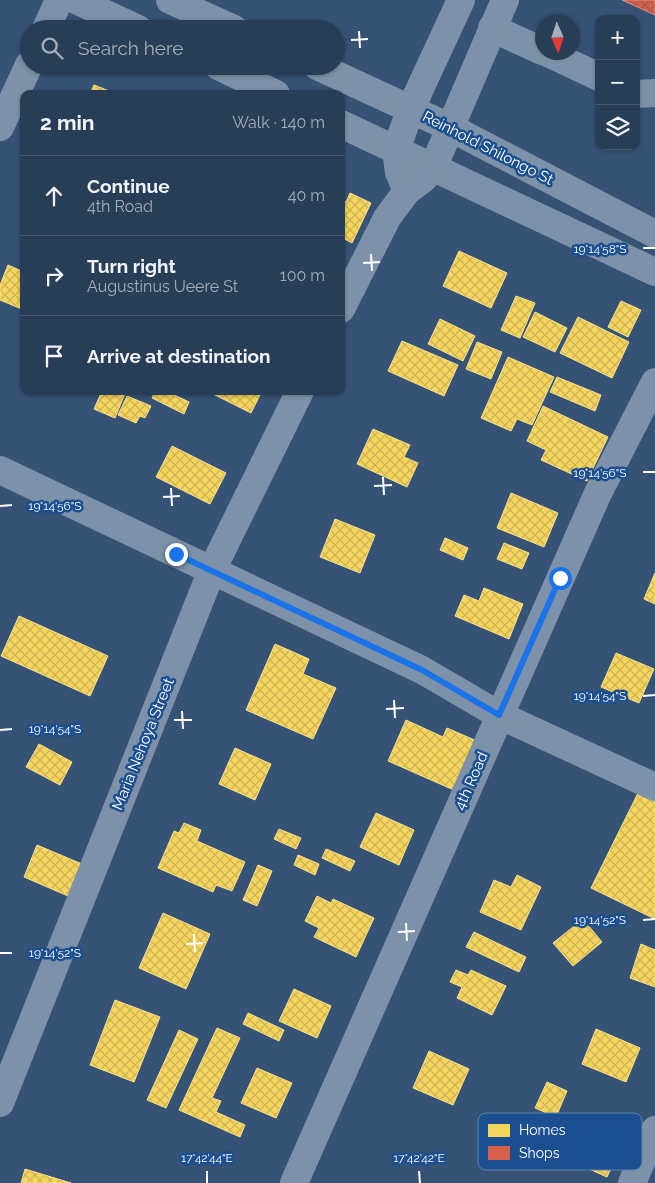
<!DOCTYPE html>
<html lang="en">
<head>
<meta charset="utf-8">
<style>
	:root { --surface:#283e57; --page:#30455d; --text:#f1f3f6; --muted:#a5aeba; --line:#44576d }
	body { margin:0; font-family:Raleway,sans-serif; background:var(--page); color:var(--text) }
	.controls { position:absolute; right:15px; top:15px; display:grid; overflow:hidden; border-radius:10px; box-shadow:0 1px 4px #0004 }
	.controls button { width:45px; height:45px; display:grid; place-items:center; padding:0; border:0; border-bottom:1px solid var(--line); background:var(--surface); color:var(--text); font:25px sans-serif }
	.compass { position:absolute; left:535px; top:15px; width:45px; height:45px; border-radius:50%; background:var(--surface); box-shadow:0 1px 4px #0004; rotate:177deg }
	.stop { position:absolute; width:15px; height:15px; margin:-11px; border:4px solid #1a73e8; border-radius:50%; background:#fff }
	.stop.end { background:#1a73e8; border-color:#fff; box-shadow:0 1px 5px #0008 }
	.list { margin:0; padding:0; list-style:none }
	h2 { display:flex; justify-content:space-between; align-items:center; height:65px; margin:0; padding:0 20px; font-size:21px }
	h2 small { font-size:16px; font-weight:400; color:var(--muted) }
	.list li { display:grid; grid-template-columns:32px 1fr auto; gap:15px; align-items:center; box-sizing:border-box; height:80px; padding:0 20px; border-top:1px solid var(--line) }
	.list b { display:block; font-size:19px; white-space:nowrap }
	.list p { margin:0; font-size:16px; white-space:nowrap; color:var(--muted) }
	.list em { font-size:16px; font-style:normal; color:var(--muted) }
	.icon { flex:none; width:28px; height:28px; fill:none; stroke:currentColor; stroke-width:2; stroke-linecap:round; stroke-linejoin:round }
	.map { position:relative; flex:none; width:655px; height:1183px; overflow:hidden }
	.search { position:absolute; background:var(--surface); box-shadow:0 1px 4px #0004; left:20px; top:20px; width:325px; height:55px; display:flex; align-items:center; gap:12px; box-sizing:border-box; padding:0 18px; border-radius:28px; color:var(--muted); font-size:19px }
	.panel { position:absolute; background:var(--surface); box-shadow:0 1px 4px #0004; left:20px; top:90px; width:325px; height:305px; border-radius:10px }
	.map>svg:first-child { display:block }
	.homes { fill:url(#homes-cross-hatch); stroke:#f9e28d }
	.shops { fill:url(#shops-cross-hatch); stroke:#e29082 }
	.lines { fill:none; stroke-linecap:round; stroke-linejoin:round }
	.minor { stroke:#7d92a8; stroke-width:28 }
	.route { stroke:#1a73e8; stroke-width:6 }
	.ticks { fill:none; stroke:#fff; stroke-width:2 }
	.labels { text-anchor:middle; stroke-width:5; stroke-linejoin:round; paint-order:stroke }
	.street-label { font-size:15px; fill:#fff; stroke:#1b4f8f }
	.key { fill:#1b4f8f; stroke:#5f84b1; stroke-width:1 }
	.key-label { font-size:14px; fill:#fff }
	.ticks-label { font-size:12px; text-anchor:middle; fill:#fff; stroke:#1b4f8f; stroke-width:5; stroke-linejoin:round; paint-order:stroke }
</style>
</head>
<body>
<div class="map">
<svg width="655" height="1183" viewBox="0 0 655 1183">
	<defs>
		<pattern id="homes-cross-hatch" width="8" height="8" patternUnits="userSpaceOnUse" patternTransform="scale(1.25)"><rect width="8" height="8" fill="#f6d55c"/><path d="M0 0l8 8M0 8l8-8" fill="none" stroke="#ccb358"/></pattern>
		<pattern id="shops-cross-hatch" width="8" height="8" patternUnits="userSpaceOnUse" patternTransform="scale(1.25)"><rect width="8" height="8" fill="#d6604d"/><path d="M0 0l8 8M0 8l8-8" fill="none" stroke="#a6594d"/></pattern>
	</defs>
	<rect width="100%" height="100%" fill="#365274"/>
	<g class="homes">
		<polygon points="94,85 117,94 90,94"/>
		<polygon points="350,193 371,203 352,243 341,237 341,200 346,202"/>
		<polygon points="459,251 507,273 491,308 443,286"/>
		<polygon points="8,265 24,272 24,310 0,300 0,285"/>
		<polygon points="516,296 535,303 520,338 501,330"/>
		<polygon points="621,301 641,310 628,337 608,327"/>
		<polygon points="535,312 567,328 555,352 523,337"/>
		<polygon points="578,317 629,342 612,378 560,353"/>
		<polygon points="440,319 475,336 463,361 428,344"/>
		<polygon points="402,341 458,365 444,396 388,371"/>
		<polygon points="477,342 502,352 491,379 466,369"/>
		<polygon points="508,357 554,377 532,425 517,419 511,431 481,418"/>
		<polygon points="557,377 601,395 595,411 550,392"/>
		<polygon points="102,391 126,391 115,418 94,409"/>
		<polygon points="155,391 166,391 189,402 184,414 152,398"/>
		<polygon points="214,391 262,391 251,413 213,394"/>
		<polygon points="127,396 151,406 145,418 140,416 136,423 118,415"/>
		<polygon points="543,406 608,437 587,481 541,460 546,450 527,441"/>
		<polygon points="373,429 410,445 404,457 418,463 407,487 357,464"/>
		<polygon points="172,446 226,473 210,504 156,477"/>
		<polygon points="511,493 558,513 544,547 497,528"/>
		<polygon points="335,519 375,535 360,573 320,557"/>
		<polygon points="445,538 468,548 463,560 440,550"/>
		<polygon points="504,543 529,553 522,569 497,559"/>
		<polygon points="655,573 655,604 644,599"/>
		<polygon points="484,588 523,604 509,639 455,616 464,595 479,601"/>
		<polygon points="19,616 108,656 90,696 1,656"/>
		<polygon points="275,644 309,659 303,674 336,688 313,739 246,710"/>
		<polygon points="616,653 654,669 639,703 601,687"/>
		<polygon points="406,720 443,737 447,728 479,742 456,791 388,761"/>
		<polygon points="39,744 72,762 60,785 26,767"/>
		<polygon points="235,748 271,764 255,800 219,784"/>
		<polygon points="638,793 655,802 655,919 591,888"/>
		<polygon points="376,813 414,830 399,865 360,847"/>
		<polygon points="184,823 201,830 197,841 245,862 232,891 216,885 213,892 158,868 174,831 179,833"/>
		<polygon points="279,829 301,838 296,849 274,839"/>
		<polygon points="37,845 82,864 68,896 24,877"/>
		<polygon points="326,849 355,861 350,871 322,858"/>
		<polygon points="298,855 319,864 315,875 294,865"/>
		<polygon points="258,865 272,871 257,906 243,900"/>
		<polygon points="517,875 541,887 521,930 480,912 494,880 511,887"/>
		<polygon points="317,896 331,903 333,899 374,918 356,957 314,937 319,928 305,921"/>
		<polygon points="163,913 210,934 186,989 139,968"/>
		<polygon points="583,919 602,942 573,966 553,943"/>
		<polygon points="474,932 526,957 519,972 466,947"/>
		<polygon points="641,944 655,950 655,987 630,978"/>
		<polygon points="456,970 468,975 471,970 506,986 492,1015 457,998 462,987 450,982"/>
		<polygon points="294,989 331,1006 317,1038 279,1021"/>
		<polygon points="115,1000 160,1017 134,1082 90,1065"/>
		<polygon points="248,1013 284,1030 279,1041 243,1024"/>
		<polygon points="217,1028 240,1038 212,1098 221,1101 216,1112 245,1125 240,1137 179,1110"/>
		<polygon points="596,1029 640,1048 626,1082 582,1064"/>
		<polygon points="179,1030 198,1039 166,1108 147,1100"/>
		<polygon points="429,1051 469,1069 453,1105 413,1088"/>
		<polygon points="257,1068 292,1083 276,1118 241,1103"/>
		<polygon points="547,1082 567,1091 556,1117 535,1108"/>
		<polygon points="562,1117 622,1144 607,1177 571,1161 568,1168 544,1157"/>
		<polygon points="25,1169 71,1183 21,1183"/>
	</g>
	<polygon class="shops" points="622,0 655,0 655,15"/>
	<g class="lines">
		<g class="minor">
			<polyline points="76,0 138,29"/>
			<polyline points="170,0 234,29"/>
			<polyline points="492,28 542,51"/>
			<polyline points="46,29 59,0"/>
			<polyline points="546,52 599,77"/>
			<polyline points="218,66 276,94"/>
			<polyline points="317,66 449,127 655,234"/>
			<polyline points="636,94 655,93"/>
			<polyline points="341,124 655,272"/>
			<polyline points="0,127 29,65"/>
			<polyline points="407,191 399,172 396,150 411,108 461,0"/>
			<polyline points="341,309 387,218 407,191 422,180 433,168 505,0"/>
			<polyline points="0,470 422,670 499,715 655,787"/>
			<polyline points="0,1103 212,570 300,391"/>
			<polyline points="294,1183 598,493 655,382"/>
			<polyline points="632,1183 655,1130"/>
		</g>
	</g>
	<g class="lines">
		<polyline class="route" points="176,554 422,670 499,715 560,578"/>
	</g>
	<path class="ticks" d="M359 31 360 48M351 40 368 39M643 248H655M371 254 372 271M363 263 380 262M643 472H655M383 477 384 495M374 486 392 485M171 488 172 506M163 497 180 496M0 506 12 505M643 696 655 695M394 700 395 718M386 709 404 708M182 711 183 729M174 720H192M0 730 12 729M643 920 655 919M406 923 407 941M398 932 415 931M194 934 195 952M186 944 203 943M0 953H12M207 1171V1183M419 1171 420 1183"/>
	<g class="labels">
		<g class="street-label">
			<text transform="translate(488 148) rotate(27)" y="5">Reinhold Shilongo St</text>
			<text transform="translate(143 744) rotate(-68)" y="5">Maria Nehoya Street</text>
			<text transform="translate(471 781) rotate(-66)" y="5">4th Road</text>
		</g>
	</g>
	<rect x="478" y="1113" width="164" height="57" rx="8" class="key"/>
	<rect x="488" y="1124" width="22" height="13" fill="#f6d55c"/>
	<rect x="488" y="1146" width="22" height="14" fill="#d6604d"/>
	<g class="key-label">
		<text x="519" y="1135">Homes</text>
		<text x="519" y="1158">Shops</text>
	</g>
	<g class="ticks-label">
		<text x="600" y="253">19°14'58"S</text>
		<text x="600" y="477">19°14'56"S</text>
		<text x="55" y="510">19°14'56"S</text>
		<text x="600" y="700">19°14'54"S</text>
		<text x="55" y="733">19°14'54"S</text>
		<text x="600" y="924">19°14'52"S</text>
		<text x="55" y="957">19°14'52"S</text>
		<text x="207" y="1162">17°42'44"E</text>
		<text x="419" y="1162">17°42'42"E</text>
	</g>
</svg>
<div class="controls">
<button>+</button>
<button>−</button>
<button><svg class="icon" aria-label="layers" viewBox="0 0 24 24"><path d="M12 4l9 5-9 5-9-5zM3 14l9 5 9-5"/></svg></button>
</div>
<svg class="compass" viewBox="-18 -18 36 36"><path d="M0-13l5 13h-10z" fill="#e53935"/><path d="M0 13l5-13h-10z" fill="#a5aeba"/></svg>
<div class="stop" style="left:560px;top:578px"></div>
<div class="stop end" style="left:176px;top:554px"></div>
<div class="search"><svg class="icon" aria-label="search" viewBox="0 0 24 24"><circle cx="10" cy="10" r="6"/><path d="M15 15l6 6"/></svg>Search here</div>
<section class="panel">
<h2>2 min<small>Walk · 140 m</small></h2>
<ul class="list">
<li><svg class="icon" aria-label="ahead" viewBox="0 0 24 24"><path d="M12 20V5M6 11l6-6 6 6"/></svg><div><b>Continue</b><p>4th Road</p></div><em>40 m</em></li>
<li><svg class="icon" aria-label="right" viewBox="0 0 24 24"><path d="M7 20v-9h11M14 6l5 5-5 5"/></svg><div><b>Turn right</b><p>Augustinus Ueere St</p></div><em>100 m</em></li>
<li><svg class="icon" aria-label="arrive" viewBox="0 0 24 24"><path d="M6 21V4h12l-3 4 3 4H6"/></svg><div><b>Arrive at destination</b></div></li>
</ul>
</section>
</div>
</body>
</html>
